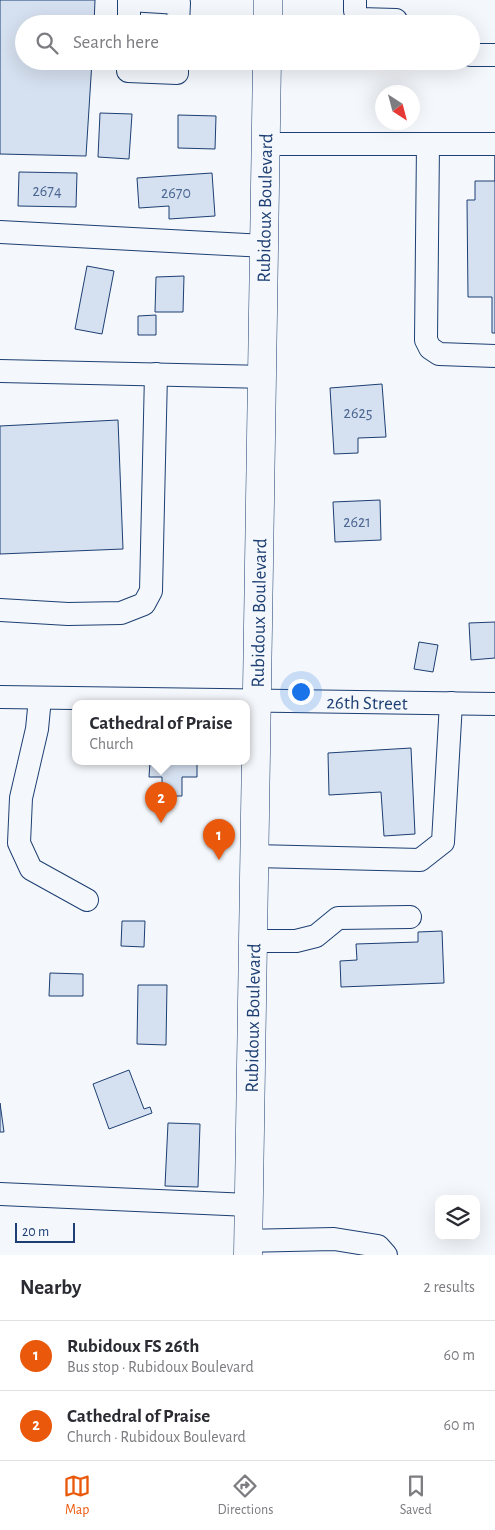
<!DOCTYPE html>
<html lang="en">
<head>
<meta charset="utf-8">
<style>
	:root { --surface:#fff; --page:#f2f2f3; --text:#2b2b33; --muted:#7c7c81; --line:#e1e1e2; --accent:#ea580c }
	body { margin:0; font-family:"Alegreya Sans",sans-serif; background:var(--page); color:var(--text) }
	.controls { position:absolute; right:15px; bottom:15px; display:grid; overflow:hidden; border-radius:10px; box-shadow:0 5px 20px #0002 }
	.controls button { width:45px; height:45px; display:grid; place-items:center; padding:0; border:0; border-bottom:1px solid var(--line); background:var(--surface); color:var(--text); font:25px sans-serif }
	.compass { position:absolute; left:375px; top:85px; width:45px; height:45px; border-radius:50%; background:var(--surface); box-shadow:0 5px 20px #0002; rotate:144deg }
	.scale { position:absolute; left:15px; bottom:12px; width:60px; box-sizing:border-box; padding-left:5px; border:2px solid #1d3f73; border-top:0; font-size:14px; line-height:18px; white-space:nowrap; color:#1d3f73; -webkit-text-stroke:4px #f4f7fb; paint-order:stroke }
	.you { position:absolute; left:300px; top:691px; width:18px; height:18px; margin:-12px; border:4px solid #fff; border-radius:50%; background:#1a73e8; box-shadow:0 0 0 8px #1a73e833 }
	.badge { display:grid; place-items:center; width:32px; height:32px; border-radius:50%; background:var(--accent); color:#fff; font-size:16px; font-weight:700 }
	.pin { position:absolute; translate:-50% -41px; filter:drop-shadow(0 1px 2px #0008) }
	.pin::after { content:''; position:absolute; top:26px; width:18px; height:15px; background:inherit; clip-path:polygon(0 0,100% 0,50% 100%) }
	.popup { position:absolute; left:72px; top:700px; width:178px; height:65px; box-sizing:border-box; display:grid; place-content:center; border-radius:10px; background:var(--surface); filter:drop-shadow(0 1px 4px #0005); font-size:16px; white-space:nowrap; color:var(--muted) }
	.popup b { font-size:19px; color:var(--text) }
	.popup::after { content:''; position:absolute; left:50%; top:100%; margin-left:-10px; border:10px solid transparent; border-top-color:var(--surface) }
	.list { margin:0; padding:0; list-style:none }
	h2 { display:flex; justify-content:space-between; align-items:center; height:65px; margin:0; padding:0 20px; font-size:21px }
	h2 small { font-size:16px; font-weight:400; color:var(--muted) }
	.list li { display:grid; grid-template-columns:32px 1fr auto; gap:15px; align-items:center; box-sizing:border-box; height:70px; padding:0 20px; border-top:1px solid var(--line) }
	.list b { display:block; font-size:19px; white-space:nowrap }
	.list p { margin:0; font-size:16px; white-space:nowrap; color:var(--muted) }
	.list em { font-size:16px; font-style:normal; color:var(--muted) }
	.icon { flex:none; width:28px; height:28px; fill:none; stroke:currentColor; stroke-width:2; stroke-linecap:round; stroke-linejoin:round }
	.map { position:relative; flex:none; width:495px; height:1255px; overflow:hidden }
	.search { position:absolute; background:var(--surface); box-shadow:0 5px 20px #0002; left:15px; right:15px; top:15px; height:55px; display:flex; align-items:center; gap:12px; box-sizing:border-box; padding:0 18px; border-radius:28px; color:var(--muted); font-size:19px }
	.sheet { height:205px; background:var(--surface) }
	nav { display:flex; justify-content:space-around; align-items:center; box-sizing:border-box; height:70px; border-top:1px solid var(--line); background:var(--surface); font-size:14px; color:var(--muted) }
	nav a { display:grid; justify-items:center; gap:2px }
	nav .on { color:var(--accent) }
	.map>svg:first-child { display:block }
	.building { fill:#d5e0f0; stroke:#1d3f73 }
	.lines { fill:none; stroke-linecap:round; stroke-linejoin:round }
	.minor-casing { stroke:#1d3f73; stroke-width:24 }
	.major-casing { stroke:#1d3f73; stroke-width:29 }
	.minor { stroke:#f4f7fb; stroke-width:22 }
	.major { stroke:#f4f7fb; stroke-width:28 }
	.labels { text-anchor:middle; stroke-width:4; stroke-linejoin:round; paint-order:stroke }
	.number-label { font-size:16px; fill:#4b6792 }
	.street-label { font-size:19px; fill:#1d3f73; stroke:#f4f7fb }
</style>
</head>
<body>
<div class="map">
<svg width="495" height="1255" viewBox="0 0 495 1255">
	<rect width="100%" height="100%" fill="#f4f7fb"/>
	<g class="building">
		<polygon points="0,0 95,0 94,24 24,24 24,61 92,61 86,156 0,154"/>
		<polygon points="100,113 132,114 129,159 98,157"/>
		<polygon points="178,115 216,116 215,149 178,148"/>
		<polygon points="495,155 495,333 492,333 492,297 468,297 467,200 475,200 475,181 495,181"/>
		<polygon points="19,172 77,173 76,207 18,206"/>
		<polygon points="212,173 215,216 169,219 169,206 139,208 137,178"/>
		<polygon points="87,266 114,271 102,334 75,329"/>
		<polygon points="184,276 183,312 155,312 156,277"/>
		<polygon points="156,315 156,335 138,335 138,316"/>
		<polygon points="382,384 386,437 358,438 358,453 334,454 330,388"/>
		<polygon points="118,420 123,549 0,554 0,426"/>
		<polygon points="380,500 381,540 335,542 333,502"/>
		<polygon points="495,622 495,658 471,660 469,623"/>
		<polygon points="419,642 438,645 433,672 414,669"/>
		<polygon points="411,748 415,834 384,836 381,792 329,795 328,753"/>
		<polygon points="150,762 197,762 197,777 182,777 182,796 162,796 162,777 149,777"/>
		<polygon points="122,921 145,921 144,947 121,946"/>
		<polygon points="442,931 444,983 341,987 340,961 357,960 356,944 418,942 418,932"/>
		<polygon points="50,973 83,974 83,996 49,996"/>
		<polygon points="138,985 167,985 166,1045 137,1044"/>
		<polygon points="129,1070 144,1109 150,1107 152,1113 109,1129 93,1084"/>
		<polygon points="0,1103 4,1132 0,1132"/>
		<polygon points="168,1123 200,1124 198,1187 165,1186"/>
	</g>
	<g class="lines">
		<g class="minor-casing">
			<g id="minor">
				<polyline points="129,0 179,3 178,24"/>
				<polyline points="355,0 355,11 360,19 396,20 395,24"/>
				<polyline points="129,24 129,0"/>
				<polyline points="471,55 495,55"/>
				<polyline points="128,61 128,71 177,73 177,61"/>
				<polyline points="265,144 495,144"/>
				<polyline points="428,144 426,340 430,348 439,354 495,356"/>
				<polyline points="0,232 264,246"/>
				<polyline points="0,371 262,377"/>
				<polyline points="0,610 68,614 121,613 144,604 151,591 156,374"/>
				<polyline points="0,697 495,704"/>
				<polyline points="40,698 37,729 21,798 19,843 31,869 87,900"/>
				<polyline points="255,856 420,860 443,842 451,703"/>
				<polyline points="253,941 296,941 316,936 338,918 410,917"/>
				<polyline points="0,1194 249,1205"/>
				<polyline points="248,1241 334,1239 378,1246 386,1255"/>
			</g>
		</g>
		<g class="major-casing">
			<g id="major">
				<polyline points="268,24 268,0"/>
				<polyline points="248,1255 267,61"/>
			</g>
		</g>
		<use href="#minor" class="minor"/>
		<use href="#major" class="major"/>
	</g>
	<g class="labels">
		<g class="number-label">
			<text x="47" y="196">2674</text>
			<text x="176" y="198">2670</text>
			<text x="358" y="418">2625</text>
			<text x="357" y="527">2621</text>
		</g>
		<g class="street-label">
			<text transform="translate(264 208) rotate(-89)" y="7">Rubidoux Boulevard</text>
			<text transform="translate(258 613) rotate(-89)" y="7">Rubidoux Boulevard</text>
			<text transform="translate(367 702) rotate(1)" y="7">26th Street</text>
			<text transform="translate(252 1018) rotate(-89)" y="7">Rubidoux Boulevard</text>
		</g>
	</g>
</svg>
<div class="controls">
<button><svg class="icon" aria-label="layers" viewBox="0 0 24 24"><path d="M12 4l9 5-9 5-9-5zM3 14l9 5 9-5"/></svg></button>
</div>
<svg class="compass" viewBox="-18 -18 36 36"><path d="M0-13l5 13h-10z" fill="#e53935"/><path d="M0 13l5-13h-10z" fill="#7c7c81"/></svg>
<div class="scale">20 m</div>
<div class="you"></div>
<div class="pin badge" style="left:219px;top:860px">1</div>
<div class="pin badge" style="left:161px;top:823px">2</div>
<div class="popup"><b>Cathedral of Praise</b>Church</div>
<div class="search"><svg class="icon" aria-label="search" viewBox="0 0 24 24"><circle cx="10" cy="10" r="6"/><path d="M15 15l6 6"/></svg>Search here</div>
</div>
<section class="sheet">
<h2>Nearby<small>2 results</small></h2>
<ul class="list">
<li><span class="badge">1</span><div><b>Rubidoux FS 26th</b><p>Bus stop · Rubidoux Boulevard</p></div><em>60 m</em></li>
<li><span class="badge">2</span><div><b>Cathedral of Praise</b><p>Church · Rubidoux Boulevard</p></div><em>60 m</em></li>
</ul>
</section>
<nav>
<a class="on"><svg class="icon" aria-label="map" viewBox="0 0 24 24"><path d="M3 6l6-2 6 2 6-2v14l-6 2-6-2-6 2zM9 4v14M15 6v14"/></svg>Map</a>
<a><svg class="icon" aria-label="directions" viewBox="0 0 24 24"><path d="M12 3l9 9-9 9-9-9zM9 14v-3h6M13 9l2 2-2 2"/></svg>Directions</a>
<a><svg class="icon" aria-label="saved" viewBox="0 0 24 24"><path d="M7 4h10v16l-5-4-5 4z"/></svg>Saved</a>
</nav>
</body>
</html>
